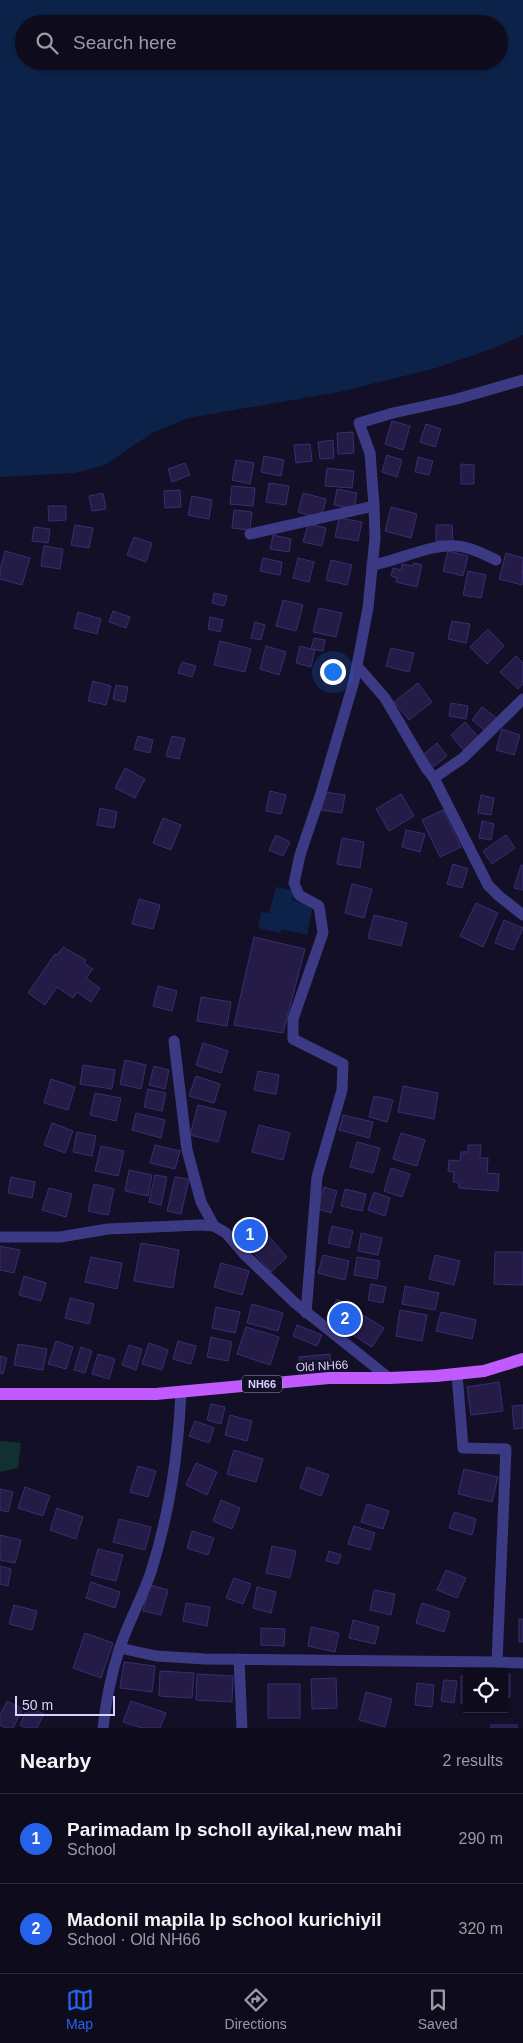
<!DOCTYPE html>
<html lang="en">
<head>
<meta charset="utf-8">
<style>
	:root { --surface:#0e0b1c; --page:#171425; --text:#f1f3f6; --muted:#9b9ba3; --line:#2e2b3b; --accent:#2563eb }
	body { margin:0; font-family:Arial,sans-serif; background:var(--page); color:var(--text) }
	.controls { position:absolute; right:15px; bottom:15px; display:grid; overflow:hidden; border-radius:0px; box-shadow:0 1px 4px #0004 }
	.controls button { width:45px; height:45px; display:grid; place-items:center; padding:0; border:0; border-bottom:1px solid var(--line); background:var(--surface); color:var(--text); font:25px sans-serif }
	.scale { position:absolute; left:15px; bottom:12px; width:100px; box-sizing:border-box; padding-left:5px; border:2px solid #d9d4ff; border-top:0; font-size:14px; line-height:18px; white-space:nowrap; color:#d9d4ff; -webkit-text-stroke:4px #130f26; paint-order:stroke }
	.you { position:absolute; left:332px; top:671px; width:18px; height:18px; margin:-12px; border:4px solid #fff; border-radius:50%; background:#1a73e8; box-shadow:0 0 0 8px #1a73e833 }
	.badge { display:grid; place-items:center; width:32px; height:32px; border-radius:50%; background:var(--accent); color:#fff; font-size:16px; font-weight:700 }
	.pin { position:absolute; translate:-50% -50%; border:2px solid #fff; box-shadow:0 1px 5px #0006 }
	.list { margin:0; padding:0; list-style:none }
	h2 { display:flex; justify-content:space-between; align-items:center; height:65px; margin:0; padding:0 20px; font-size:21px }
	h2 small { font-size:16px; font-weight:400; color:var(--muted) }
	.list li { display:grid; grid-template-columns:32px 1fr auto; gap:15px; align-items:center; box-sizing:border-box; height:90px; padding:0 20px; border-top:1px solid var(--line) }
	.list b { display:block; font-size:19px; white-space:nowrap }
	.list p { margin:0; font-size:16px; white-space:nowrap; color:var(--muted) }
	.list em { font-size:16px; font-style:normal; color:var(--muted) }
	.icon { flex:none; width:28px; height:28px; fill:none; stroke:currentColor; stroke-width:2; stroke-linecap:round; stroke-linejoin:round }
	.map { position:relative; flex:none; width:523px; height:1728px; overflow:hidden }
	.search { position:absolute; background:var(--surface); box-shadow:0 1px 4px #0004; left:15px; right:15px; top:15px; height:55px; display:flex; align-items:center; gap:12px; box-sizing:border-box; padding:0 18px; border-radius:28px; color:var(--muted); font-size:19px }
	.sheet { height:245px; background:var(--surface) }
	nav { display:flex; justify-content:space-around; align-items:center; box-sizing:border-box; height:70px; border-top:1px solid var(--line); background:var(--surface); font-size:14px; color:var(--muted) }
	nav a { display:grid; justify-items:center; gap:2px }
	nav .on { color:var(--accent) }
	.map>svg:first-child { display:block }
	.green { fill:#12302f }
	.water { fill:#0c2248; fill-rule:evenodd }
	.building { fill:#241b47; stroke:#3b2d73 }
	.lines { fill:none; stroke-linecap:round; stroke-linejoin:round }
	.street { stroke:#3d3a85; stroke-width:11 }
	.primary { stroke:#c25bff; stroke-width:12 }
	.labels { text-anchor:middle; stroke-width:4; stroke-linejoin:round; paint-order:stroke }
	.shield { fill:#130f26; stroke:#9e99be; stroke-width:1 }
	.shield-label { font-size:11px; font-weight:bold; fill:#d9d4ff }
	.street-label { font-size:12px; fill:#d9d4ff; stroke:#130f26 }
</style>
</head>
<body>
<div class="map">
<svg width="523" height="1728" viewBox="0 0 523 1728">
	<rect width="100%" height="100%" fill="#130f26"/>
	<polygon class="green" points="0,1441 21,1443 18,1468 0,1472"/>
	<g class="water">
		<path d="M0 0H523V335L494 348 436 368 339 392 188 418 152 433 105 465 75 473 0 477ZM24 24H499V61H24Z"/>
		<polygon points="276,887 294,890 292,900 313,906 307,935 282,929 280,933 258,928 261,912 269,913"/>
	</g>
	<g class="building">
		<polygon points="392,421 410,426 403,450 385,444"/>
		<polygon points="426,424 441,429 435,447 420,442"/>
		<polygon points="353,432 354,453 338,454 337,433"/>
		<polygon points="333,440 334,458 320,459 318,442"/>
		<polygon points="310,444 312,461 296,463 294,445"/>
		<polygon points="387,455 402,460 397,477 382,472"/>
		<polygon points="264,456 284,460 281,476 261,472"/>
		<polygon points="418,457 433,461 429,475 415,472"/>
		<polygon points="236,460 254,463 250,484 232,480"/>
		<polygon points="185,463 190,475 172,482 168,469"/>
		<polygon points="461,464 474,465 474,484 461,484"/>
		<polygon points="327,468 354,471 352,488 325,486"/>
		<polygon points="269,483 289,486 286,505 266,502"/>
		<polygon points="232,486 255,488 253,506 230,504"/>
		<polygon points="337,489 357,493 354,509 334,505"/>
		<polygon points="180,490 181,507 165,508 164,491"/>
		<polygon points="103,493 106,509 92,511 89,496"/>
		<polygon points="303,493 326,499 321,519 298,512"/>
		<polygon points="192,496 212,500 209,519 188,515"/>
		<polygon points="48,506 66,506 66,520 49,521"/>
		<polygon points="391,507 417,514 411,538 385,531"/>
		<polygon points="234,510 252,512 250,530 232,528"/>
		<polygon points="339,518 362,522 358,541 335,537"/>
		<polygon points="308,524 326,528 322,546 303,542"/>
		<polygon points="75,525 93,528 89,548 71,545"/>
		<polygon points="436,525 452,525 453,541 436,541"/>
		<polygon points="34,527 50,529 48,543 32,541"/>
		<polygon points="273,535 291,539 289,552 270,549"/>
		<polygon points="134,537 152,543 146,562 127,555"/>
		<polygon points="44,546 63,549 60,569 41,566"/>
		<polygon points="5,551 30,558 22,585 0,579 0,570"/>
		<polygon points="448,551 468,556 463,576 443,571"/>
		<polygon points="506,553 523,558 522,585 499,579"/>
		<polygon points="263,558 282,562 280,575 260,571"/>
		<polygon points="298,558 314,562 309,582 293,578"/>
		<polygon points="331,560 352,565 347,585 326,580"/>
		<polygon points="414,563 422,565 417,587 396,582 397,578 391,576 393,568 401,570 402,564 413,566"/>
		<polygon points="468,571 486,575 481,598 463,595"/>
		<polygon points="214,593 227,596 224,606 212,603"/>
		<polygon points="283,600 303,605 296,631 276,626"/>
		<polygon points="319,608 342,613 336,637 313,632"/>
		<polygon points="113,611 130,617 126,628 109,622"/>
		<polygon points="78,612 101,619 97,634 74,628"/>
		<polygon points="210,617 223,620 220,632 208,629"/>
		<polygon points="452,621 470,624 466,643 448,639"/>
		<polygon points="255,622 265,625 261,640 251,638"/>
		<polygon points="488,629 504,646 487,664 470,647"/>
		<polygon points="314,638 325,640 323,651 311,649"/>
		<polygon points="220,641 251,649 245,672 214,665"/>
		<polygon points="266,646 286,652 279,675 260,669"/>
		<polygon points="300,646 315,650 311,667 296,663"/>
		<polygon points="391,648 414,653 409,672 386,666"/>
		<polygon points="516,656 523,663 523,684 518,689 500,672"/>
		<polygon points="182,662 196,666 192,677 178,673"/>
		<polygon points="93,681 111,686 106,705 88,701"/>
		<polygon points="418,683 432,702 409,720 394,702"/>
		<polygon points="116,685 128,687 125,702 113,699"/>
		<polygon points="451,703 468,706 466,719 449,716"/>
		<polygon points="482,707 498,719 488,733 472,720"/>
		<polygon points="465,722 479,738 464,751 451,735"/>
		<polygon points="502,729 520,735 514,755 496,750"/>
		<polygon points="138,736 153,740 150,753 134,749"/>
		<polygon points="172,736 185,739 179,759 166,756"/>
		<polygon points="437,743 447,756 433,767 423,755"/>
		<polygon points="125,768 145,779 135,798 115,788"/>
		<polygon points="270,791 286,795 281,814 266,811"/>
		<polygon points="325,792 345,795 342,813 321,810"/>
		<polygon points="401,794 414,816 389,831 376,809"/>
		<polygon points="481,795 494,798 491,815 478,813"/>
		<polygon points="100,808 117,812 114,828 97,825"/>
		<polygon points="443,810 461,847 440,857 422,820"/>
		<polygon points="163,818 181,825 171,850 153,843"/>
		<polygon points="482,821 494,824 491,840 479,838"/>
		<polygon points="406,830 425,834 420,852 402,847"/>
		<polygon points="276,835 290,842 283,856 269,850"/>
		<polygon points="506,835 515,848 492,864 483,851"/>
		<polygon points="342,838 364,842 360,868 337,864"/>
		<polygon points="453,864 468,869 462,888 447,884"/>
		<polygon points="521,865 523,865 523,890 514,888"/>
		<polygon points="352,884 372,889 364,918 345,913"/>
		<polygon points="139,899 160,905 153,929 132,924"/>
		<polygon points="476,903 498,913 483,947 460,936"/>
		<polygon points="374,915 407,923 401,946 368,938"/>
		<polygon points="504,920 523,928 513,950 495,943"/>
		<polygon points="254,937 305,949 283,1033 234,1025"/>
		<polygon points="63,947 86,960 84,963 93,969 86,978 100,988 91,1002 77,992 73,998 57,987 45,1005 28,993 55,954 57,955"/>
		<polygon points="158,986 177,991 172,1011 153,1006"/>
		<polygon points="201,997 231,1002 227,1026 197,1021"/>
		<polygon points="203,1043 228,1051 221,1073 196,1065"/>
		<polygon points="125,1060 146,1065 141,1089 120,1084"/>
		<polygon points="83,1065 115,1070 112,1089 80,1084"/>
		<polygon points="154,1066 169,1070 165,1089 149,1085"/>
		<polygon points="258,1071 279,1075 276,1094 254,1090"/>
		<polygon points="196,1076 220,1084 214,1103 189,1096"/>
		<polygon points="51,1079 75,1087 68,1110 44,1103"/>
		<polygon points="403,1086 438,1093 434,1119 398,1112"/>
		<polygon points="148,1089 166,1093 162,1111 144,1107"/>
		<polygon points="95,1093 121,1098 116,1121 90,1115"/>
		<polygon points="374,1096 393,1100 387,1122 369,1117"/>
		<polygon points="198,1105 226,1112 218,1142 190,1135"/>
		<polygon points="136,1113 165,1120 161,1138 132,1130"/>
		<polygon points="343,1115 373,1122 369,1138 339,1130"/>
		<polygon points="52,1123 73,1131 65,1153 44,1145"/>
		<polygon points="259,1125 290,1133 283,1160 252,1152"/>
		<polygon points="77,1132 96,1136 92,1156 73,1152"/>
		<polygon points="401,1133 425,1140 417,1166 393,1159"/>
		<polygon points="357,1142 380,1148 373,1173 350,1167"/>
		<polygon points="155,1145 180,1151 175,1169 150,1163"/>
		<polygon points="468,1145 481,1145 480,1158 488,1158 487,1173 499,1174 498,1191 459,1188 459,1183 453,1182 454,1172 448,1171 449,1160 460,1161 461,1152 468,1152"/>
		<polygon points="101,1146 124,1151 118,1176 95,1171"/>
		<polygon points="391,1168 410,1174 402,1197 384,1191"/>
		<polygon points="129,1170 152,1175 148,1196 125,1191"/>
		<polygon points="155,1175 167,1177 161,1205 149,1202"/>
		<polygon points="11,1177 35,1182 32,1198 8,1193"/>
		<polygon points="175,1177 189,1179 181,1214 167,1211"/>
		<polygon points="94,1184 114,1189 108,1215 88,1211"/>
		<polygon points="324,1187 337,1191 331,1213 318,1209"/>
		<polygon points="49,1188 72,1194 66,1217 42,1210"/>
		<polygon points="345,1189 366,1194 362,1211 341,1206"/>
		<polygon points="374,1192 390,1198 385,1216 368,1210"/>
		<polygon points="257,1223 287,1257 271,1272 241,1238"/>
		<polygon points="332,1226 353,1231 349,1248 328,1243"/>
		<polygon points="361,1233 382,1238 378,1255 358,1251"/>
		<polygon points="141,1243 179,1250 173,1288 134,1281"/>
		<polygon points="0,1246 20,1250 14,1273 0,1270"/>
		<polygon points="495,1252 523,1252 523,1285 494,1284"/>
		<polygon points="323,1255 349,1261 345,1280 318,1273"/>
		<polygon points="435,1255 460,1261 454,1285 429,1279"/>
		<polygon points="91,1257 122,1263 117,1289 85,1282"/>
		<polygon points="357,1257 380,1261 377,1279 354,1275"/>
		<polygon points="221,1263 249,1271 242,1295 214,1287"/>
		<polygon points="24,1276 46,1283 41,1301 19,1295"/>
		<polygon points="371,1284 386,1287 383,1303 368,1300"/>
		<polygon points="405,1286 439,1293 435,1310 402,1304"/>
		<polygon points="70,1298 94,1304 89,1324 65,1318"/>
		<polygon points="337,1299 384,1328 372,1347 326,1318"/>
		<polygon points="252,1304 283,1313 278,1331 247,1323"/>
		<polygon points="216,1307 240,1312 235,1333 212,1328"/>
		<polygon points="400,1310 427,1315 422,1341 396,1336"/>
		<polygon points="441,1312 476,1320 472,1339 436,1331"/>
		<polygon points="297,1325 322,1335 317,1346 293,1336"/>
		<polygon points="246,1327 279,1337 270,1365 237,1354"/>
		<polygon points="211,1337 232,1342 228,1361 207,1357"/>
		<polygon points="56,1341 73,1347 66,1369 48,1364"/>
		<polygon points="178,1341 196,1346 191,1364 173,1359"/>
		<polygon points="149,1343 168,1350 162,1370 142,1364"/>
		<polygon points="18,1344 47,1349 43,1370 14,1365"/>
		<polygon points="129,1345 142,1349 136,1370 122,1365"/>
		<polygon points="81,1347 92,1351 85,1373 74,1370"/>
		<polygon points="98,1354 115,1359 109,1379 92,1374"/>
		<polygon points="330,1354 331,1367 300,1370 299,1357"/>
		<polygon points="0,1356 7,1358 3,1374 0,1373"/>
		<polygon points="499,1382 503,1411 471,1415 467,1387"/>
		<polygon points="211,1404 225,1407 221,1424 207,1420"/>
		<polygon points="523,1405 523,1428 514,1429 512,1406"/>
		<polygon points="230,1415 252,1421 247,1441 225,1435"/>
		<polygon points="195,1421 214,1428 209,1443 189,1436"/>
		<polygon points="234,1450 263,1459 256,1482 227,1474"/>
		<polygon points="196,1463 217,1472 207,1495 186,1485"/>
		<polygon points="138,1466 156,1471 148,1497 130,1492"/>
		<polygon points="307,1467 329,1475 321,1496 300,1488"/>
		<polygon points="464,1469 498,1477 492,1502 458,1494"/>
		<polygon points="25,1487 50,1496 43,1516 18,1508"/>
		<polygon points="0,1489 13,1492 8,1512 0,1510"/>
		<polygon points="221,1500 240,1508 232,1529 213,1521"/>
		<polygon points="367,1504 389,1511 383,1529 361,1522"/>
		<polygon points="57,1508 83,1517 76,1539 50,1530"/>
		<polygon points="454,1512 476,1519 472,1535 449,1528"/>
		<polygon points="119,1519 151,1527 145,1550 113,1542"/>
		<polygon points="354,1526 375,1533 370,1550 348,1544"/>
		<polygon points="192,1531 214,1538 208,1555 187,1548"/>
		<polygon points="0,1535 21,1540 15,1563 0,1560"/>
		<polygon points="272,1546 296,1551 290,1578 266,1573"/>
		<polygon points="98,1549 123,1555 116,1581 91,1575"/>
		<polygon points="329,1551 341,1555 338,1564 326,1561"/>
		<polygon points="0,1566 11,1569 8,1586 0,1584"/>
		<polygon points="446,1570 466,1578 457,1598 437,1590"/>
		<polygon points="234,1578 251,1584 243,1604 226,1598"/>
		<polygon points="91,1582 120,1592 115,1608 86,1598"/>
		<polygon points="150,1585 168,1590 161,1615 143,1611"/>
		<polygon points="257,1587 276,1592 271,1613 253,1608"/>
		<polygon points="374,1590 395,1594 391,1615 370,1610"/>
		<polygon points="186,1603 210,1607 207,1626 183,1621"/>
		<polygon points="422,1603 450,1612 444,1632 416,1623"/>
		<polygon points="14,1605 37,1611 32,1630 9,1624"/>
		<rect x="519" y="1619" width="4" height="23"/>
		<polygon points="353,1620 379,1627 375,1644 349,1638"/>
		<polygon points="311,1627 339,1633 335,1652 308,1646"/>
		<polygon points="261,1628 285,1629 284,1646 261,1645"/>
		<polygon points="85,1633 113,1643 101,1678 73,1668"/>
		<polygon points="124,1662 155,1666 152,1692 120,1688"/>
		<polygon points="160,1671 194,1673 192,1698 159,1696"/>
		<polygon points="197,1674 233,1676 232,1702 196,1700"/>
		<rect x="504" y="1674" width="6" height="23"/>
		<rect x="461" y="1676" width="6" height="27"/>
		<polygon points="336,1678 337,1708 312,1709 311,1679"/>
		<polygon points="444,1680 457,1681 454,1703 441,1701"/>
		<polygon points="417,1683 434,1685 432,1707 415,1705"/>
		<rect x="268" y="1684" width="32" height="34"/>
		<polygon points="366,1692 392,1699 385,1727 359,1720"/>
		<polygon points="7,1701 23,1709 13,1728 6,1728 0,1725 0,1715"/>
		<polygon points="131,1701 166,1713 160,1728 142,1728 123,1722"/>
		<polygon points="28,1707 44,1714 37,1728 26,1728 20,1725"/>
		<rect x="491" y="1725" width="26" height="3"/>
	</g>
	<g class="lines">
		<g class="street">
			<polyline points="250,534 374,506"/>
			<path d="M372 565C399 561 428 544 456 546 470 547 484 554 496 560"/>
			<polyline points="357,666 385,698 426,768 434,778 488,885 499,896 523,915"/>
			<polyline points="434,778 463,758 523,699"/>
			<polyline points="174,1041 187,1150 201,1202 214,1226"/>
			<polyline points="0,1237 60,1237 108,1229 200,1225 214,1226 226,1233 244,1254 295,1303 389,1378"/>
			<polyline points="306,1313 317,1177 342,1090 343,1064 293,1039 293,1019 323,933 319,906 299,895 294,883 300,855 321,793 354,681 368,608 375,538 374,506 370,453 359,423 393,413 457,399 523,380"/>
			<polyline points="457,1374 463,1448 506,1449 497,1662 523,1663"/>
			<polyline points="120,1648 156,1656 205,1659 497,1662"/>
			<polyline points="239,1659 242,1728"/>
			<path d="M103 1728C106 1701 111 1675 119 1650 128 1623 142 1598 151 1572 170 1511 178 1455 181 1392"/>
		</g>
		<polyline class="primary" points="0,1394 156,1394 329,1378 389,1378 436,1376 484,1371 523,1359"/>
	</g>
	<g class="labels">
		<rect class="shield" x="242" y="1375.5" width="40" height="17" rx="4"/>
		<g class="shield-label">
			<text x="262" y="1388">NH66</text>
		</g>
		<g class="street-label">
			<text transform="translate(322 1366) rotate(-3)" y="4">Old NH66</text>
		</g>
	</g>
</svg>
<div class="controls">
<button><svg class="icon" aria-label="locate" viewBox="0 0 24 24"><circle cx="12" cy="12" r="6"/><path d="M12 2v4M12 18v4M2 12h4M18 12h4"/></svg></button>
</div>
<div class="scale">50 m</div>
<div class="you"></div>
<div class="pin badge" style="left:250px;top:1235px">1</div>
<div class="pin badge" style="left:345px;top:1319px">2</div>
<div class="search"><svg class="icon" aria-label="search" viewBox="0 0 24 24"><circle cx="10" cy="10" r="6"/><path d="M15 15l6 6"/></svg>Search here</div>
</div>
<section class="sheet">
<h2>Nearby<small>2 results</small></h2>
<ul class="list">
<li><span class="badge">1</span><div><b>Parimadam lp scholl ayikal,new mahi</b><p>School</p></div><em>290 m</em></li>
<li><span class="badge">2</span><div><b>Madonil mapila lp school kurichiyil</b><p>School · Old NH66</p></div><em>320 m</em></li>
</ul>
</section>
<nav>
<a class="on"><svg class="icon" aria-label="map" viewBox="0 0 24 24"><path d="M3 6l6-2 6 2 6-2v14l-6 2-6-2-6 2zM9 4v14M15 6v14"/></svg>Map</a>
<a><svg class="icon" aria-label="directions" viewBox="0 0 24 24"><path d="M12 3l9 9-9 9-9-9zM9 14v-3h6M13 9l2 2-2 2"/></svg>Directions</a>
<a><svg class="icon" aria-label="saved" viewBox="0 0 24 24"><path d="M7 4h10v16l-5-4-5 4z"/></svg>Saved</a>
</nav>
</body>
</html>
